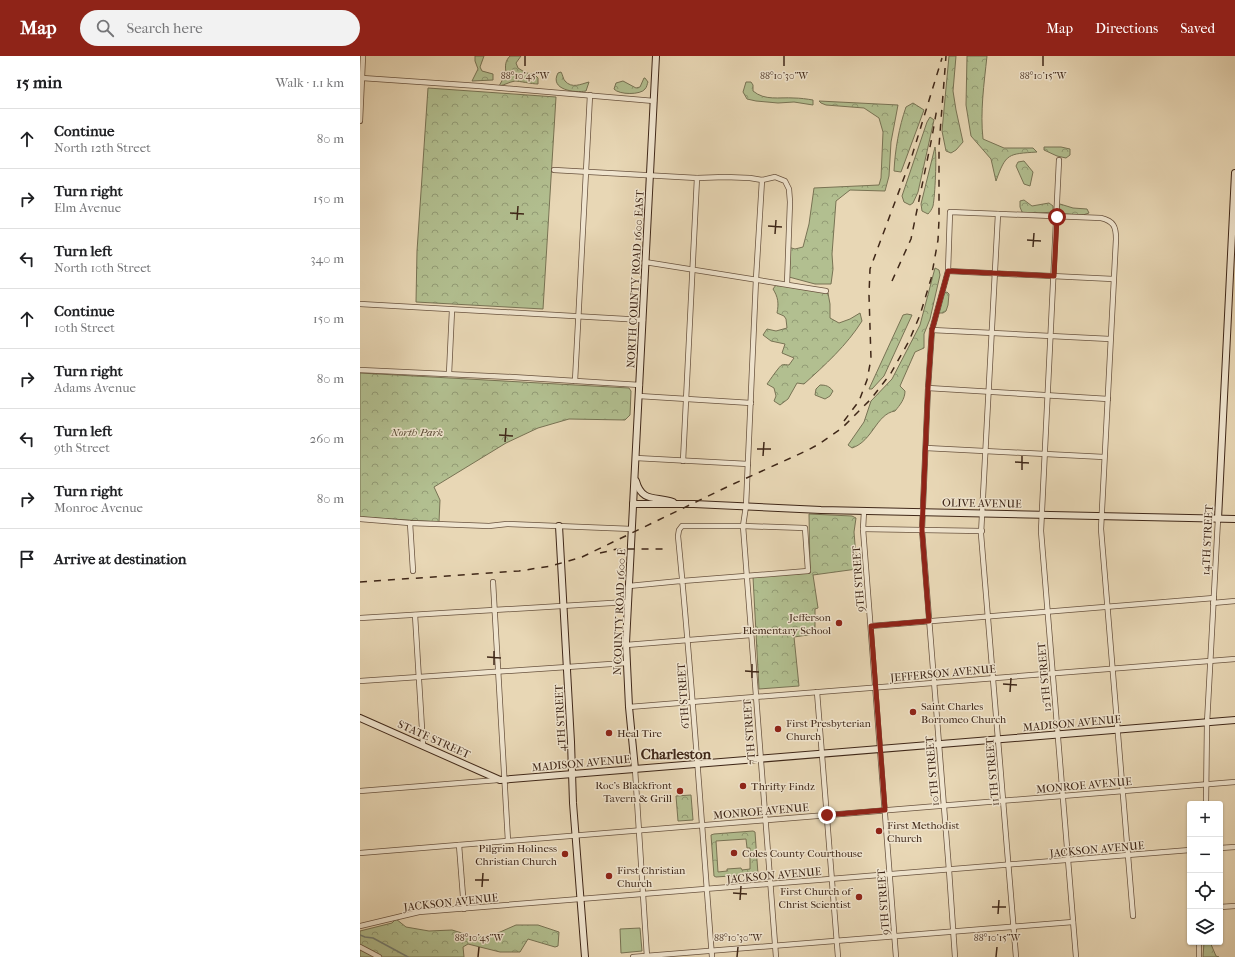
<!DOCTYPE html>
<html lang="en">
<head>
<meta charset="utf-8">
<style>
	:root { --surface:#fff; --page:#f2f2f2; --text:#202124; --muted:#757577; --line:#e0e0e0; --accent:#8f2418 }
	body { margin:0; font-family:"IM FELL French Canon",serif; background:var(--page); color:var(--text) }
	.controls { position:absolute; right:12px; bottom:12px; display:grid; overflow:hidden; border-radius:4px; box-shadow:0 1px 3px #0004 }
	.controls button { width:36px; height:36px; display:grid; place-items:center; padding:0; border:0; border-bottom:1px solid var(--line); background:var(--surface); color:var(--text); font:20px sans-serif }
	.stop { position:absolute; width:12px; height:12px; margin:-9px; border:3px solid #8f2418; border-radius:50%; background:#fff }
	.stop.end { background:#8f2418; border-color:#fff; box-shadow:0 1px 4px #0008 }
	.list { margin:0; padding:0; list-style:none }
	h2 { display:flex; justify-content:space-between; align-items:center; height:52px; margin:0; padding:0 16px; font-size:17px }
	h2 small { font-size:13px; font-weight:400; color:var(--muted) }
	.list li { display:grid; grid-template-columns:26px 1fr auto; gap:12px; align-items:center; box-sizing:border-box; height:60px; padding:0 16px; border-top:1px solid var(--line) }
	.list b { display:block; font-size:15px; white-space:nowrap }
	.list p { margin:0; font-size:13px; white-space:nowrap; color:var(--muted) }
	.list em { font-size:13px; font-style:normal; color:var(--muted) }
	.icon { flex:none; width:22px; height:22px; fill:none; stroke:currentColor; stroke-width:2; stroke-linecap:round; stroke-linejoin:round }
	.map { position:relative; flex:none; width:875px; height:901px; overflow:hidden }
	header { display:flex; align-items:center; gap:24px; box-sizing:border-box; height:56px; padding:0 20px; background:var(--accent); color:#fff }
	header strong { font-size:19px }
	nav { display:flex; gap:22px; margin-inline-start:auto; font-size:14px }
	.search { width:280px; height:36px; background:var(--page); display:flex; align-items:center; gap:10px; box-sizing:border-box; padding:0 14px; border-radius:22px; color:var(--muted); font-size:15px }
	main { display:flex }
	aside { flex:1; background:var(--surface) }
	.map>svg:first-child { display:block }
	.grass { fill:#b2bf90; stroke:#787354 }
	.forest { fill:url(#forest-crowns); stroke:#787354; fill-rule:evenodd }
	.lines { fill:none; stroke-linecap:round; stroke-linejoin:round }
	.stream { stroke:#747f74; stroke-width:1.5 }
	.street-casing { stroke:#69533f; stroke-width:6 }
	.secondary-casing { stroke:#3f2718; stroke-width:8 }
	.street { stroke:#f0e5cf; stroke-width:4.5 }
	.secondary { stroke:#f0e5cf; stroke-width:6 }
	.rail { stroke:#3f2718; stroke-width:1.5; stroke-dasharray:7 7; stroke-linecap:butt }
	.route { stroke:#8f2418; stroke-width:5 }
	.ticks { fill:none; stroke:#3f2718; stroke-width:1.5 }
	.poi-dot { fill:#8f2418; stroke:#f0e5cf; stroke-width:1.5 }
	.labels { text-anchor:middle; stroke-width:3; stroke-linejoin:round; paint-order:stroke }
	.street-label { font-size:11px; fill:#3f2718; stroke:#f0e5cf }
	.park-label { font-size:11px; font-style:italic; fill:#5c4d36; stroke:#f0e5cf }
	.poi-label { font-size:11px; fill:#3f2718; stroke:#f0e5cf; text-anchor:start }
	.district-label { font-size:15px; font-weight:bold; fill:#3f2718; stroke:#f0e5cf }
	.ticks-label { font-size:10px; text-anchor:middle; fill:#3f2718; stroke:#f0e5cf; stroke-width:3; stroke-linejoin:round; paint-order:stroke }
</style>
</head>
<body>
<header>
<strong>Map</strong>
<div class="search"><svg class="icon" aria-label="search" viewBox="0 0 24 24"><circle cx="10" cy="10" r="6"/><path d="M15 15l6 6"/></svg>Search here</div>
<nav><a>Map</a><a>Directions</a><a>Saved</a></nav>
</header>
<main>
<aside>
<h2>15 min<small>Walk · 1.1 km</small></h2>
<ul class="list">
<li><svg class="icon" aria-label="ahead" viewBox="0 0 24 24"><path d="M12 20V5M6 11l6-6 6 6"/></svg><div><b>Continue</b><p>North 12th Street</p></div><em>80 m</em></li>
<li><svg class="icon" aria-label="right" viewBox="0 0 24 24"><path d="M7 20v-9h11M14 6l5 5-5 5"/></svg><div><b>Turn right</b><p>Elm Avenue</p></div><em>150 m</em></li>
<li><svg class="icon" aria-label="left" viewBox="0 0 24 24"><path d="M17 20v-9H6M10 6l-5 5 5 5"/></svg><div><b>Turn left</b><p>North 10th Street</p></div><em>340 m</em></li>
<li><svg class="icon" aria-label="ahead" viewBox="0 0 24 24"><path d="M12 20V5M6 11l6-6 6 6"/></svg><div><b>Continue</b><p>10th Street</p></div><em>150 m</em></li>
<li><svg class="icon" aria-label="right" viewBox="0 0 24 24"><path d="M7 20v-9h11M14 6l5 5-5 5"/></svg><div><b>Turn right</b><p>Adams Avenue</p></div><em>80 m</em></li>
<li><svg class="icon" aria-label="left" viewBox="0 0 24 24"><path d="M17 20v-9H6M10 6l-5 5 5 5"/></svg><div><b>Turn left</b><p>9th Street</p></div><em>260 m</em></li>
<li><svg class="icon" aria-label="right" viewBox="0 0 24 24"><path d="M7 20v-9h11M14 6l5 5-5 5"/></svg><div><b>Turn right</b><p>Monroe Avenue</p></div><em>80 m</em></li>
<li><svg class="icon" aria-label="arrive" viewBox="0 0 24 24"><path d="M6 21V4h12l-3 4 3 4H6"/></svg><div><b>Arrive at destination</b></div></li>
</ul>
</aside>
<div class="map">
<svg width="875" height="901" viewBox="0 0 875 901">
	<defs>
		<pattern id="forest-crowns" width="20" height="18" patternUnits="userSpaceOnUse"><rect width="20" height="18" fill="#b2bf90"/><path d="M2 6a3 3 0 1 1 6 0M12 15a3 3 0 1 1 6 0" fill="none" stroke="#929b75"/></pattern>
	</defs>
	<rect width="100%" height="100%" fill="#e8d7b5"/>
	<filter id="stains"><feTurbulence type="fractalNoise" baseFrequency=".005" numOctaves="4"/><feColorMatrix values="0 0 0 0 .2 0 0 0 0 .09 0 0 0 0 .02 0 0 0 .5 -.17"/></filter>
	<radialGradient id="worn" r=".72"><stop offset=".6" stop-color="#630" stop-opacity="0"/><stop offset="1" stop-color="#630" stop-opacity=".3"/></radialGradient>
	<polygon class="grass" points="280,872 282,895 261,897 260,873"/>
	<g class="forest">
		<polygon points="115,0 124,0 120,11 122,15 133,18 133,24 112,25 118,13 115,5"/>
		<path d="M150 0H161L156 7 158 12 166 17 174 18 178 22V28C172 28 159 25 155 25 149 26 145 29 139 30L143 23 149 19 146 17C145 10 145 5 150 0Z"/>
		<polygon points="589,0 596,0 593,35 596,54 603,86 596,94 591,97 586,95 582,75"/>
		<path d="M607 0H627C624 28 620 56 623 83L644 92H673L677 96C648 98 646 97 636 125L631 103 611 80 606 49Z"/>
		<path d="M201 16C203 19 203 23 205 25 212 33 221 28 229 26L226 35C215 37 189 34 198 17Z"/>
		<path d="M284 22H285L288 26C287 28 287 31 285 33 281 39 259 39 254 33L256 27 263 25 276 32 280 31Z"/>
		<path d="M386 26H391L393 29V35C405 45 419 41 434 42 440 42 447 43 453 44V49L434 46 418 47 396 45 387 43 383 36Z"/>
		<polygon points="68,32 196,41 183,253 56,246 57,195"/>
		<polygon points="459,45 538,49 531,86 529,120 525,135 490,134 476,145 472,198 473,213 471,228 455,228 429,221 428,191 435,193 443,191 449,168 454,132 519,129 521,122 523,76 519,62 504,52 466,49 461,47"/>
		<path d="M553 47 564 54 541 116 534 115C535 94 539 71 546 51Z"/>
		<polygon points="570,61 574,64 558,136 553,147 550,149 544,146 542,140 567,66"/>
		<path d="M575 91C577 100 575 140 573 150 572 153 570 156 568 158L562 155 561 148Z"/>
		<polygon points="684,91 701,91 710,93 710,99 706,102 697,100 684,94"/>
		<polygon points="664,105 673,116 670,130 664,128 656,110 658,106"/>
		<polygon points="664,144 672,150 689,147 693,150 693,156 667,158 662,156 660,151 660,145"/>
		<polygon points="700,148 713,152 727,153 729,157 723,159 704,158 699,152"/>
		<path d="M575 212 579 214 580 219 570 263 564 278V292L555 296 540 330 545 335C545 343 540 349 535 355 516 358 513 385 492 392L488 389 504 366 511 345 532 323 560 269Z"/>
		<path d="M416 229 468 237 470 248V262L479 267 490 263 500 257 502 265C487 289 465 309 444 328L437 327 428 343 420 349 414 345 416 340 414 332 407 328C410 324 420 309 422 309 424 308 427 309 429 309L434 302 422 297 425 288 411 285 403 279 407 273 416 275 427 272 426 263 424 260 417 257C419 247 418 241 413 233Z"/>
		<polygon points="587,236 589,238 588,249 586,255 583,257 578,257 584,237"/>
		<polygon points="547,258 552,259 524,320 512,333 509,333 543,259"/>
		<polygon points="0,317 269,332 271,335 270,359 265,364 209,363 178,372 146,387 74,431 80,444 79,466 0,461"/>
		<path d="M460 329C466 329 469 330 473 335L470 340 465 343 455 339 456 333Z"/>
		<polygon points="449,458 492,460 496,462 494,476 497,513 453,519 458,552 455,553 455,578 434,581 439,630 399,633 393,521 450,517"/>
		<polygon points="331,739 333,764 318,765 316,740"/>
		<path d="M393 775 395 776 398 818 356 821 354 820 351 779 354 778ZM386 783 387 792H390V813L382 814 381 812 367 813V815L358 816 356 785Z"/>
		<polygon points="36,863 46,871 69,875 92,874 115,881 131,880 156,869 178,869 199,876 198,890 195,891 168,883 160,896 140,896 108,888 103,891 104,901 0,901 0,875 32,867"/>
		<polygon points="844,886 850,886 856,900 859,901 843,901"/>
	</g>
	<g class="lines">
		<polyline class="stream" points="0,879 5,881 13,882 48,901"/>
		<g class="street-casing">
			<g id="street">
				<polyline points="2,22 119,30 294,45"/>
				<polyline points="0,65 3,0"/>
				<polyline points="699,104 681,475 716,901"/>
				<polyline points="194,114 337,122 365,121 390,122 402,124 415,121 425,125 429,133 430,146 427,228"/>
				<polyline points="402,124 396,223 386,450 383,470 416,901"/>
				<polyline points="638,158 621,478 656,901"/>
				<polyline points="285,206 466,235"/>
				<polyline points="588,215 753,223"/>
				<polyline points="0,248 283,264"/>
				<polyline points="572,274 750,283"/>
				<polyline points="0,314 152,321 280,329"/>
				<polyline points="89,318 92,254"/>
				<polyline points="215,325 230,39"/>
				<polyline points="568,332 748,343"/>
				<polyline points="279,340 391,347"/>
				<polyline points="566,392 744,401"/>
				<polyline points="276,402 388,408"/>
				<polyline points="323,405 337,122"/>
				<polyline points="504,455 503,473 536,901"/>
				<polyline points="0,463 50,467 129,470 147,468 272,473"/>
				<polyline points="50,467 53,515"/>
				<polyline points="503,473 622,475"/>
				<polyline points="133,526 148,785"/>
				<path d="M269 530 320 525H322L448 515 445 472 383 470H322L319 474 318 480C332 620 341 760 352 901"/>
				<polyline points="853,547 875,545"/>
				<polyline points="55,559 63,689"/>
				<polyline points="0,562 268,546"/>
				<polyline points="511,570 854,542"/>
				<polyline points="266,589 391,579"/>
				<polyline points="0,625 266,607"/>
				<polyline points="457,636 478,901"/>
				<polyline points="269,651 875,603"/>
				<polyline points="275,713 287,901"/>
				<polyline points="0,735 138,724"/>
				<polyline points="846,748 847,667 858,463"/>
				<polyline points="99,789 104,853"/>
				<polyline points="860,792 875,791"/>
				<polyline points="0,797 875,726"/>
				<polyline points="860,851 875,850"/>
				<polyline points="0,870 59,856 830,794"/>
				<polyline points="0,891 19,901"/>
				<polyline points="273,901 713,866"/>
				<path d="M595 901 589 814 562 474 568 332 572 274 588 215 590 156 741 162C754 165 756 171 756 183L741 473 773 860"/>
				<polyline points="839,901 839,886"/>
			</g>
		</g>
		<g class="secondary-casing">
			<g id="secondary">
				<path d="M276 425C282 447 296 440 313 446"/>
				<polyline points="273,448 334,448 461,454 875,463"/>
				<polyline points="858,463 875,117"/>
				<polyline points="199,470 211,686 213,747 225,901"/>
				<polyline points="0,662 140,724 875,664"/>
				<polyline points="275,713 269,651 266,587 296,0"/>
			</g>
		</g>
		<use href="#street" class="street"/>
		<use href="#secondary" class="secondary"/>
		<g class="rail">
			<polyline points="532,225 551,183 572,81 577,52"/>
			<polyline points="484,365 499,345 507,324 511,303 509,239 510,213 551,103 582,2"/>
			<polyline points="240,497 257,493 308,493"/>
			<polyline points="0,526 159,515 191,510 222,501 369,430 446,395 459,388 482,372 511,343 531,317 549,285 560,259 571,223 578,184 579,164 579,90 586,0"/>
		</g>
	</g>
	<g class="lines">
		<polyline class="route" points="467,759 525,754 511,570 569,565 562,474 568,332 572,274 588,215 694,220 697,161"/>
	</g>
	<path class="ticks" d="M165 10V0M424 10V0M683 10V0M150 157 164 158M157 164 158 150M408 170 422 171M415 178 416 164M667 184 681 185M673 191 674 177M139 379 153 380M145 386 146 372M397 393H411M403 400 404 386M655 406 669 407M662 414V400M127 601 141 602M134 609V595M385 615 399 616M392 622V608M643 628 657 629M650 636 651 622M115 824H129M122 831 123 817M373 837 387 838M380 844 381 830M632 851H646M638 858 639 844M118 901 119 891M377 901 378 891M636 901 637 891"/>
	<g class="poi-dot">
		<circle cx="479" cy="567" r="4"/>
		<circle cx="553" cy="656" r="4"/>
		<circle cx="418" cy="673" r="4"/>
		<circle cx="249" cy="677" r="4"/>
		<circle cx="383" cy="730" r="4"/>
		<circle cx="320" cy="735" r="4"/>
		<circle cx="519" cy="775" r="4"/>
		<circle cx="374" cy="797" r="4"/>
		<circle cx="205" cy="798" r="4"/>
		<circle cx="249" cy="820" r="4"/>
		<circle cx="499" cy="841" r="4"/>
	</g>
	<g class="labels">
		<g class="street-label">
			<text transform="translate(275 223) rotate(-87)" y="4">NORTH COUNTY ROAD 1600 EAST</text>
			<text transform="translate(622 447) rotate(1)" y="4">OLIVE AVENUE</text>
			<text transform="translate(847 484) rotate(-87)" y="4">14TH STREET</text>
			<text transform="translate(498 523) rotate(-94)" y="4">9TH STREET</text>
			<text transform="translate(259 556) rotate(-88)" y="4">N COUNTY ROAD 1600 E</text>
			<text transform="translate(583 617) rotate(-5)" y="4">JEFFERSON AVENUE</text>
			<text transform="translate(684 621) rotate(-95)" y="4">12TH STREET</text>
			<text transform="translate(323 640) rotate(-94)" y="4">6TH STREET</text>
			<text transform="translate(200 662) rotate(-93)" y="4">4TH STREET</text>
			<text transform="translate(712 667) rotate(-5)" y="4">MADISON AVENUE</text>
			<text transform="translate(389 676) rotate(-94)" y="4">7TH STREET</text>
			<text transform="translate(74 683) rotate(24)" y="4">STATE STREET</text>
			<text transform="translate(221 707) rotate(-5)" y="4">MADISON AVENUE</text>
			<text transform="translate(572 715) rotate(-95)" y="4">10TH STREET</text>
			<text transform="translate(632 716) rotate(-95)" y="4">11TH STREET</text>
			<text transform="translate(724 729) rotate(-5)" y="4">MONROE AVENUE</text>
			<text transform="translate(401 755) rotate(-5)" y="4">MONROE AVENUE</text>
			<text transform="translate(737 793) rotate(-5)" y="4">JACKSON AVENUE</text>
			<text transform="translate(414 819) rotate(-5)" y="4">JACKSON AVENUE</text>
			<text transform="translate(91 846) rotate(-6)" y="4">JACKSON AVENUE</text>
			<text transform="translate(523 846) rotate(-94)" y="4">9TH STREET</text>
		</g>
		<g class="park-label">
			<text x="57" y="380">North Park</text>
		</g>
		<g class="poi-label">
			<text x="471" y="565" text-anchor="end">Jefferson<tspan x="471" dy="13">Elementary School</tspan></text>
			<text x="561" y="654">Saint Charles<tspan x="561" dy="13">Borromeo Church</tspan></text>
			<text x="426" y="671">First Presbyterian<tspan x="426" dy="13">Church</tspan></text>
			<text x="257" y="681">Heal Tire</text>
			<text x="312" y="733" text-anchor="end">Roc's Blackfront<tspan x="312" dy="13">Tavern &amp; Grill</tspan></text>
			<text x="391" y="734">Thrifty Findz</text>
			<text x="527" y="773">First Methodist<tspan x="527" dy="13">Church</tspan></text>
			<text x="197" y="796" text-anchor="end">Pilgrim Holiness<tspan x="197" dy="13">Christian Church</tspan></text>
			<text x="382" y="801">Coles County Courthouse</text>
			<text x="257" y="818">First Christian<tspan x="257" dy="13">Church</tspan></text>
			<text x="491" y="839" text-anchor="end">First Church of<tspan x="491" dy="13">Christ Scientist</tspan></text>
		</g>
		<g class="district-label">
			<text x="316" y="703">Charleston</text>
		</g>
	</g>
	<g class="ticks-label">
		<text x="165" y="23">88°10'45"W</text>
		<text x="424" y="23">88°10'30"W</text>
		<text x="683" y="23">88°10'15"W</text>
		<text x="119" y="885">88°10'45"W</text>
		<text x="378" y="885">88°10'30"W</text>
		<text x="637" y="885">88°10'15"W</text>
	</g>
	<rect width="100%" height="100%" filter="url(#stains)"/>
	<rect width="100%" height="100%" fill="url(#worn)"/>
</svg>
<div class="controls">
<button>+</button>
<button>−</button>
<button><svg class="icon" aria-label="locate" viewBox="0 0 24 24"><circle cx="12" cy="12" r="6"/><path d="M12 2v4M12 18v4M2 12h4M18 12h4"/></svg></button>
<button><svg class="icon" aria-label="layers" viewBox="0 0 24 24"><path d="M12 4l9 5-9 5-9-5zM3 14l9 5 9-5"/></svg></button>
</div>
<div class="stop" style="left:697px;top:161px"></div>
<div class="stop end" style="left:467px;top:759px"></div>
</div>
</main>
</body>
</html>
